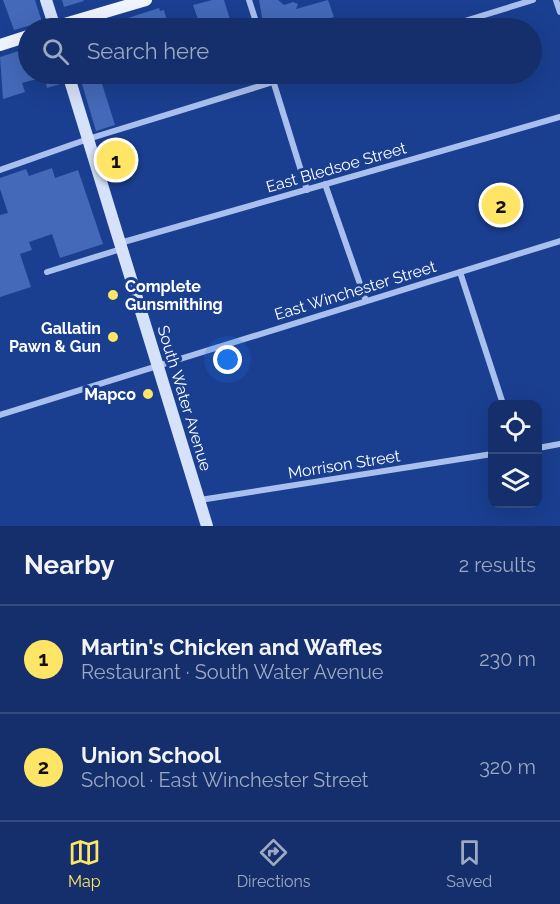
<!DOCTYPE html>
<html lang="en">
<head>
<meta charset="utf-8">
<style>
	:root { --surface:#142f6c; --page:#1d3772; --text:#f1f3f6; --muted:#9da9c2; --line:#334a7f; --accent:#ffe566 }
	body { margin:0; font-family:Raleway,sans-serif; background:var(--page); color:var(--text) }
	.controls { position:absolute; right:18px; bottom:18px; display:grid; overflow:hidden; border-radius:12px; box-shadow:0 6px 24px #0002 }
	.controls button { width:54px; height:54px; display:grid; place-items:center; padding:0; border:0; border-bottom:2px solid var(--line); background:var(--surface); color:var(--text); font:30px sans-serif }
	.you { position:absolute; left:228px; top:360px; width:21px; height:21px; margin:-15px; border:4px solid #fff; border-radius:50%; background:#1a73e8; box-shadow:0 0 0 9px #1a73e833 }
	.badge { display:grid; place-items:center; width:39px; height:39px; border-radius:50%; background:var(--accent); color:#111; font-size:20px; font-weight:700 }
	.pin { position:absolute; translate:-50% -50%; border:3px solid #fff; box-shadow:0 2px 6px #0006 }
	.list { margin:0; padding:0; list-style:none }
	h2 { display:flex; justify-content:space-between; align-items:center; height:78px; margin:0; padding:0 24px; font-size:26px }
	h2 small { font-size:20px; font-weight:400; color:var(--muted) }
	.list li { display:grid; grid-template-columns:39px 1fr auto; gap:18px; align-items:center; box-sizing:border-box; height:108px; padding:0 24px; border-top:2px solid var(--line) }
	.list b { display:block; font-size:22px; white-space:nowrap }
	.list p { margin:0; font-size:20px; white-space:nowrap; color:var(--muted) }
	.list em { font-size:20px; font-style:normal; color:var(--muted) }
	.icon { flex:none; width:33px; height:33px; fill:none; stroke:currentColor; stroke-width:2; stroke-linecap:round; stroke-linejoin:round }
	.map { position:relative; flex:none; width:560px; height:526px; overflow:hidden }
	.search { position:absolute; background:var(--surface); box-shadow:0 6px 24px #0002; left:18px; right:18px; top:18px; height:66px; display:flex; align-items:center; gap:15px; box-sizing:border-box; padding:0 21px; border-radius:33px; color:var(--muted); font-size:22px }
	.sheet { height:294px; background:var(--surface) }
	nav { display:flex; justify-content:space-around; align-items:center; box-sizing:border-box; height:84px; border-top:2px solid var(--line); background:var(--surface); font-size:16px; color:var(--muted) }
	nav a { display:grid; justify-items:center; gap:3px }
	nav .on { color:var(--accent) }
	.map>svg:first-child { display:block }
	.building { fill:#4369b8 }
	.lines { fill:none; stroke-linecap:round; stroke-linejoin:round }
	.minor { stroke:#a9c0ee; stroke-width:6 }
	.secondary { stroke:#d6e1fa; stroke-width:12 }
	.primary { stroke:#f0f4ff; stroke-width:12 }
	.poi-dot { fill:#ffe566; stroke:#1a3f90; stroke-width:2 }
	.labels { text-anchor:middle; stroke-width:6; stroke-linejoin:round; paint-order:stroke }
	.street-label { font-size:16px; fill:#fff; stroke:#1a3f90 }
	.poi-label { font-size:16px; font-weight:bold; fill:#fff; stroke:#1a3f90; text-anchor:end }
</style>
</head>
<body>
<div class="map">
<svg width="560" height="526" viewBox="0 0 560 526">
	<rect width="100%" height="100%" fill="#1a3f90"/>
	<g class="building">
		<polygon points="3,0 35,0 42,22 14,30"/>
		<polygon points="62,0 83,0 84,1 64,7"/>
		<polygon points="212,0 224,0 231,23 248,18 251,28 201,28 193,5"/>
		<polygon points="259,0 278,0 284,5 293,2 298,4 296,9 328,0 334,17 298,28 264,28"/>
		<polygon points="159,8 160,11 164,10 169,28 97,28"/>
		<polygon points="28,48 28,74 57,74 60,84 47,88 44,77 22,83 25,92 3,99 0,57"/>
		<polygon points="79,74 99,74 115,125 96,131"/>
		<polygon points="193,74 213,74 213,75 195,80"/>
		<polygon points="52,168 55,178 78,170 103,244 60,258 52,234 29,242 32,250 20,254 31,287 0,297 0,215 8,213 0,189 0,178 26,169 29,176"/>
	</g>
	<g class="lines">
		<g class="minor">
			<polyline points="249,0 258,28"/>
			<polyline points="556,0 560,12"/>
			<polyline points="442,28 533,0"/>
			<polyline points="271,74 307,190"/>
			<polyline points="0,170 88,139 299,74"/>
			<polyline points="325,184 366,301"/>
			<polyline points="120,243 560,117"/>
			<polyline points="47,272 121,249"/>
			<polyline points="460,272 503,404"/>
			<polyline points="0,415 560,241"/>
			<polyline points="538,448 560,444"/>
			<polyline points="200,500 492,454"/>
		</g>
		<g class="secondary">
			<polyline points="46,0 55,28"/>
			<polyline points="68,74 207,526"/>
		</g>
		<g class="primary">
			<polyline points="51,28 146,0"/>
			<polyline points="0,45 28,36"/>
		</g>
	</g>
	<g class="poi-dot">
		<circle cx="113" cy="295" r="6"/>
		<circle cx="113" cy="337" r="6"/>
		<circle cx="148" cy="394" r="6"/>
	</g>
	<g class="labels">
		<g class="street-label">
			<text transform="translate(336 167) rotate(-16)" y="6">East Bledsoe Street</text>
			<text transform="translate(355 290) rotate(-17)" y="6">East Winchester Street</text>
			<text transform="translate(185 398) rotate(73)" y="6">South Water Avenue</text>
			<text transform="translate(344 464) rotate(-9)" y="6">Morrison Street</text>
		</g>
		<g class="poi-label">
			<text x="125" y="292" text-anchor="start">Complete<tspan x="125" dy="18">Gunsmithing</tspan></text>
			<text x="101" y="334">Gallatin<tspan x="101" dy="18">Pawn &amp; Gun</tspan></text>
			<text x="136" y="400">Mapco</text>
		</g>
	</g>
</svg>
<div class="controls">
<button><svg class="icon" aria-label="locate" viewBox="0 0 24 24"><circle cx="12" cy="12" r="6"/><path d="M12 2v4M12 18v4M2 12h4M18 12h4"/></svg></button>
<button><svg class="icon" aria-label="layers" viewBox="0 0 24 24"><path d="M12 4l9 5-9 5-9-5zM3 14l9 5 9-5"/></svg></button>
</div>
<div class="you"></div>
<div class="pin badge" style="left:116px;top:160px">1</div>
<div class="pin badge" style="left:501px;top:205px">2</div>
<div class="search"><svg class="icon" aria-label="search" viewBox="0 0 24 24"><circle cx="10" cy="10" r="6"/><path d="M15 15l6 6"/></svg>Search here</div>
</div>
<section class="sheet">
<h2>Nearby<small>2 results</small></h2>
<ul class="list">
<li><span class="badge">1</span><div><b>Martin's Chicken and Waffles</b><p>Restaurant · South Water Avenue</p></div><em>230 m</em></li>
<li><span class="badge">2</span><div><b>Union School</b><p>School · East Winchester Street</p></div><em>320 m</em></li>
</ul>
</section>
<nav>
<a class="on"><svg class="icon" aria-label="map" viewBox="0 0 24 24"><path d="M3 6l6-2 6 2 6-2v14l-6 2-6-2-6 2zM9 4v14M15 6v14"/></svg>Map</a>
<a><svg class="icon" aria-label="directions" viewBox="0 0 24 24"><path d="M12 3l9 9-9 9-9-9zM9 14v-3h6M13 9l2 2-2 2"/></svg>Directions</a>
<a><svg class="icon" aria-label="saved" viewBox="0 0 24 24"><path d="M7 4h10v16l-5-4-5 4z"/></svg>Saved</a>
</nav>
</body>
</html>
